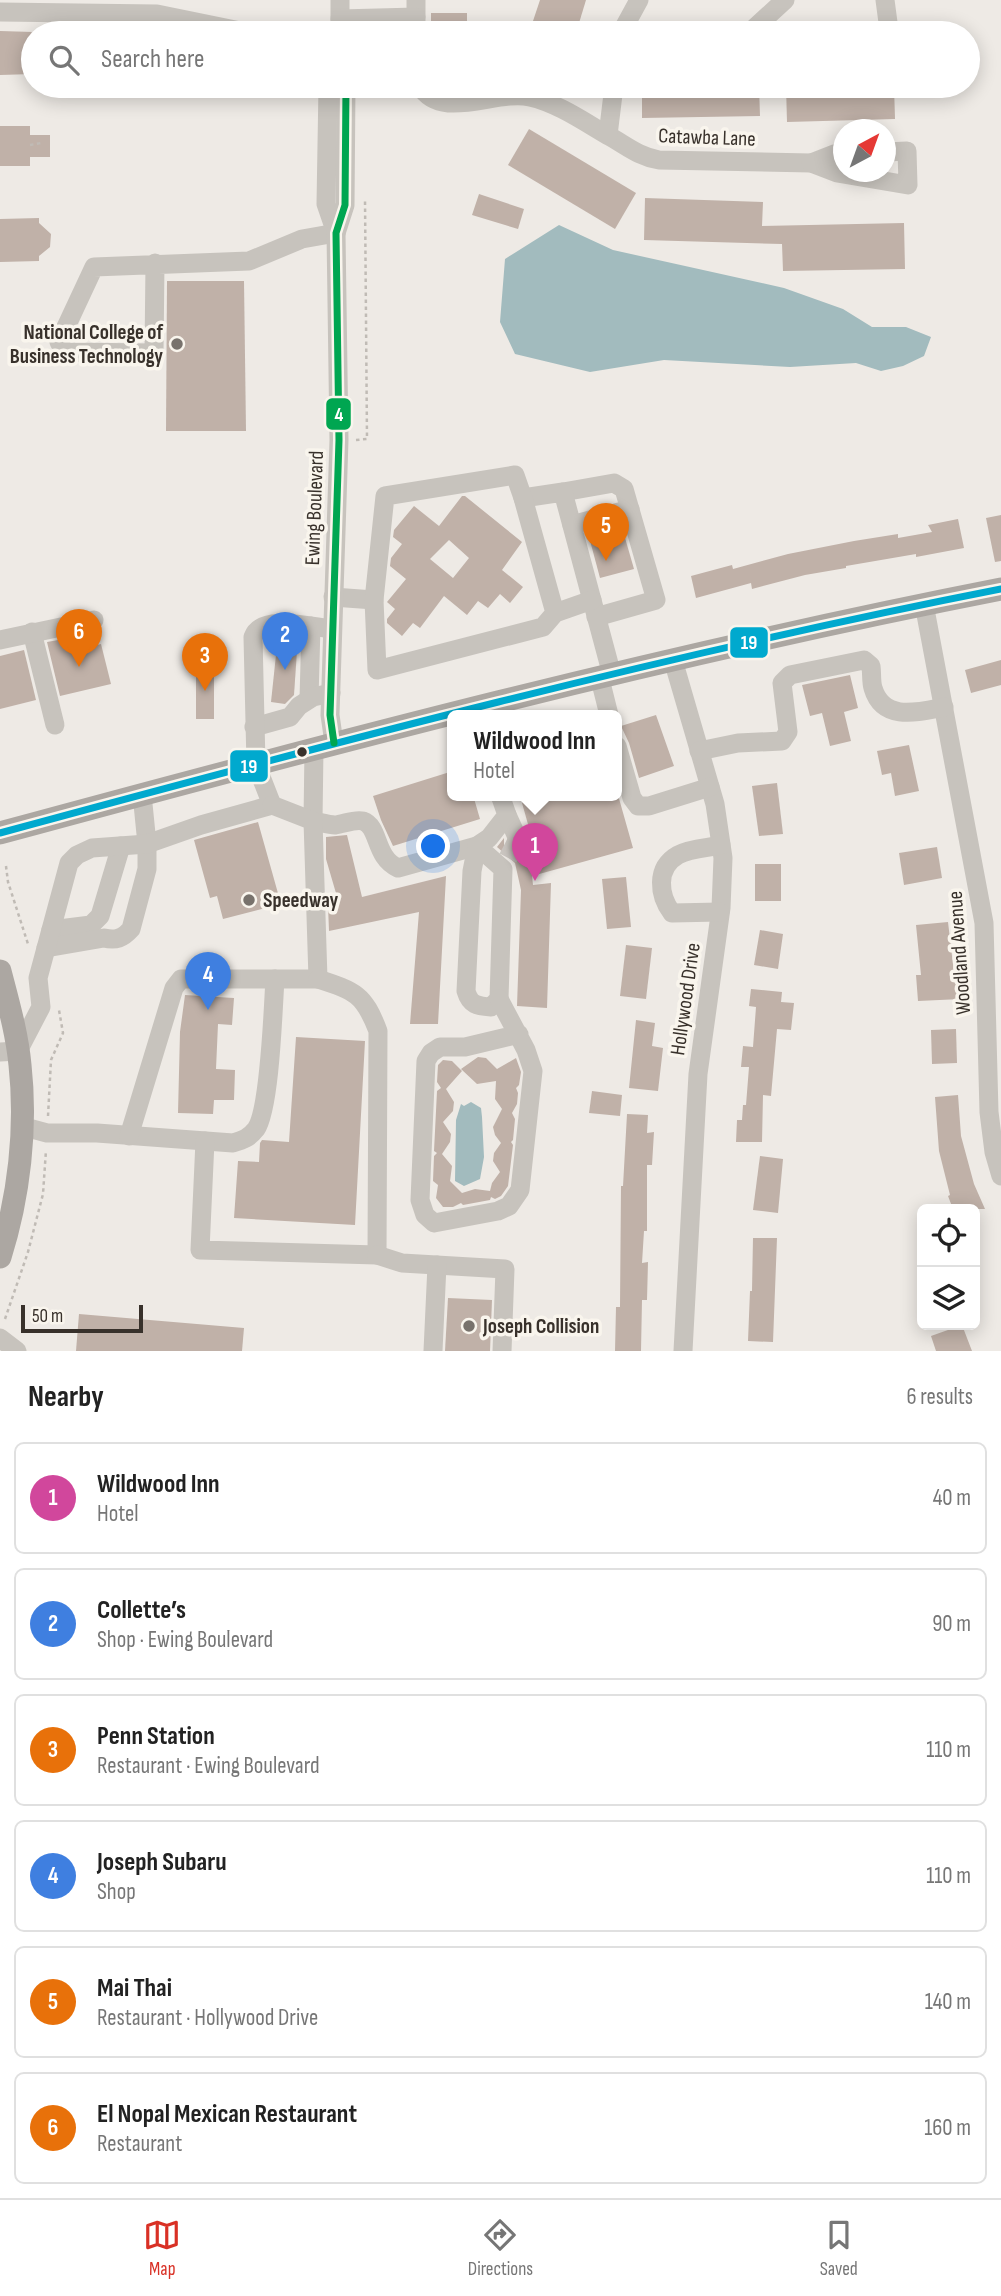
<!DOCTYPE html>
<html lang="en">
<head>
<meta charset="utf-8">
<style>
	:root { --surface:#fff; --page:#f2f2f2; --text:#222; --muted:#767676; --line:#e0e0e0; --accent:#d93025 }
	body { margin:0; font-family:"Sofia Sans Condensed",sans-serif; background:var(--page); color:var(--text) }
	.controls { position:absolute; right:21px; bottom:21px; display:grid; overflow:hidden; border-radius:10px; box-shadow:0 4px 18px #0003 }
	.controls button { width:63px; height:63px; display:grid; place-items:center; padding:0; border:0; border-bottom:2px solid var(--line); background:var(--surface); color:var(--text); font:35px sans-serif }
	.compass { position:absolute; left:833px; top:119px; width:63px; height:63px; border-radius:50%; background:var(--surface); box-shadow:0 4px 18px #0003; rotate:41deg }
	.scale { position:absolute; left:21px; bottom:18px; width:122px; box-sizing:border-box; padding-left:7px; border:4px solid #38312b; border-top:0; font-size:19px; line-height:24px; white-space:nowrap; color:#38312b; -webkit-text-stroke:5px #f9f5ed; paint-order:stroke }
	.you { position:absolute; left:434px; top:847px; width:24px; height:24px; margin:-18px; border:5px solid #fff; border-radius:50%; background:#1a73e8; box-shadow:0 0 0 10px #1a73e833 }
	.badge { display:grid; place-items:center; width:46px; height:46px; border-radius:50%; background:var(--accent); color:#fff; font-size:23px; font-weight:700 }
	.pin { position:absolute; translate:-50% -58px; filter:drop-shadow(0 2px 4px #0008) }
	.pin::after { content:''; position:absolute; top:37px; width:24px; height:21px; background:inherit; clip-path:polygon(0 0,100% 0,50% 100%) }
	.popup { position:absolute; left:447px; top:710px; width:175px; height:91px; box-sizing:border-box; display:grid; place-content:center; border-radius:10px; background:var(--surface); filter:drop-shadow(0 2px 5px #0005); font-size:23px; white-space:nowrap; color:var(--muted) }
	.popup b { font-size:26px; color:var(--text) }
	.popup::after { content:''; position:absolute; left:50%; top:100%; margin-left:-14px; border:14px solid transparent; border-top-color:var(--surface) }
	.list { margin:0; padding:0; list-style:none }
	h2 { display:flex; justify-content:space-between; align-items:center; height:91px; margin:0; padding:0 28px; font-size:30px }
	h2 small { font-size:23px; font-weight:400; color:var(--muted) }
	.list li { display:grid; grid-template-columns:46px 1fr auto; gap:21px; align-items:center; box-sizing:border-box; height:112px; margin:0 14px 14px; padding:0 14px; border:2px solid var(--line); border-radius:10px }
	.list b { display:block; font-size:26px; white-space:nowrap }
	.list p { margin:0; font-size:23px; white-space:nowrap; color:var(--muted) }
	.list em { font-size:23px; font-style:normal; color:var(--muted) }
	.icon { flex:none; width:38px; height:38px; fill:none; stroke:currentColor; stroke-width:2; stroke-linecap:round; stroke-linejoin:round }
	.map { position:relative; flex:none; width:1001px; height:1351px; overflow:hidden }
	.search { position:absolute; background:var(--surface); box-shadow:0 4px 18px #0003; left:21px; right:21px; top:21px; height:77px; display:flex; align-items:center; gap:18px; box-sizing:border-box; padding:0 24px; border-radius:38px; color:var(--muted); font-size:26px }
	.sheet { height:847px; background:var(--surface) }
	nav { display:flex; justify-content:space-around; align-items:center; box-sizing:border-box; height:98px; border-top:2px solid var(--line); background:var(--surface); font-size:19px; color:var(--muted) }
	nav a { display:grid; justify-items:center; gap:4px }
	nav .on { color:var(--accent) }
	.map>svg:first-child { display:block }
	.water { fill:#a2bbbe }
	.building { fill:#c0b1a8; fill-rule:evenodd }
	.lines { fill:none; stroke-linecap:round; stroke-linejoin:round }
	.minor-tunnel { stroke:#cac5c0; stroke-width:19; stroke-dasharray:19 10; stroke-linecap:butt }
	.path { stroke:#c0bbb5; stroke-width:2.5; stroke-dasharray:3.5 3.5; stroke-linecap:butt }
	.minor { stroke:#c7c3bd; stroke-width:19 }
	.major { stroke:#aca7a2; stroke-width:23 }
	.bus-1-casing { stroke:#f9f5ed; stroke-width:12 }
	.bus-2-casing { stroke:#f9f5ed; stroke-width:12 }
	.bus-1 { stroke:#00a9ce; stroke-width:7 }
	.bus-2 { stroke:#00a651; stroke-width:7 }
	.poi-dot { fill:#78726c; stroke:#f9f5ed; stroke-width:2.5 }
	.bus-dot { fill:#38312b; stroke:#f9f5ed; stroke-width:2.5 }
	.labels { text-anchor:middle; stroke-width:7; stroke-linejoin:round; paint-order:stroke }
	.street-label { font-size:21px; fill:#38312b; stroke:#f9f5ed }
	.poi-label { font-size:21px; font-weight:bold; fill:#38312b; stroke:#f9f5ed; text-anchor:start }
	.line-badge { stroke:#f9f5ed; stroke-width:2.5 }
	.badge-label { font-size:19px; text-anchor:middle; font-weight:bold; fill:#fff }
</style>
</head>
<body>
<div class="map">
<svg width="1001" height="1351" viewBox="0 0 1001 1351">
	<rect width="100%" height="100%" fill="#eeeae5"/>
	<g class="water">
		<polygon points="559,225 613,250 784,288 843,309 872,327 906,327 931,337 924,356 903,366 881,371 856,363 790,367 664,360 590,372 515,354 500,322 505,259"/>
		<polygon points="471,1102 481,1108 482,1117 484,1157 480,1179 464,1186 455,1181 456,1120 461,1104 464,1106"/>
	</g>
	<g class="building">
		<polygon points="540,0 586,0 576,33 529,33"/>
		<rect x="431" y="13" width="36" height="20"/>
		<polygon points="0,31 33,32 33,74 0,75"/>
		<polygon points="642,86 759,86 760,116 642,118"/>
		<polygon points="786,86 894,86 895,119 787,122"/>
		<polygon points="0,126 30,126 30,135 50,135 50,157 30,157 30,166 0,166"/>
		<polygon points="529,129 636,193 615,229 508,165"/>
		<polygon points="479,194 524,209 518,229 472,215"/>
		<polygon points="645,198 763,202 762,226 904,223 905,269 783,271 782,244 644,240"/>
		<polygon points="39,218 39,223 51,234 50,247 39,256 39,261 0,262 0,219"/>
		<polygon points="167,281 244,281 246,431 166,431"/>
		<path d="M462 496H465L522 542 502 570 523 587 510 603 500 594 488 608 478 601 467 615 444 596 420 628 413 623 402 636 387 623V619L395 609 387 602 406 579 390 566 391 558 402 544 393 537 394 530 414 506 439 526ZM449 540 469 558 453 578 430 559Z"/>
		<polygon points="1001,515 1001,561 995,562 986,518"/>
		<polygon points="958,519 964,548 916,557 916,554 846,566 846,568 805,575 752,589 751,583 696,598 691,576 732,565 733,569 788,554 854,541 898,534 898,538 932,532 928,525"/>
		<polygon points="621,524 634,569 600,578 588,533"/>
		<polygon points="278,636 298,636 294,695 285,704 271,702"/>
		<polygon points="75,637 78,650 101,644 111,684 60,696 47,642"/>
		<polygon points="24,650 36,700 0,709 0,656"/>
		<polygon points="1001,660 1001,685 971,693 965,670"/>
		<rect x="196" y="663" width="18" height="56"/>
		<polygon points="850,675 858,708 844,712 851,741 830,746 822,713 810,716 802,685"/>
		<polygon points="656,715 674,766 639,778 629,743 621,726"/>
		<polygon points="909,745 919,791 895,796 891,773 882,775 877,751"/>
		<polygon points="453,771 453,795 473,795 480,819 393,846 381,820 373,796"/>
		<polygon points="777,783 783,834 759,836 752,786"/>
		<polygon points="527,795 618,795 633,848 532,876 533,885 551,883 547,1008 517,1006 521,890 515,863 497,847 504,838 504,847 509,853 520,855 526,849 537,856 522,803"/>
		<polygon points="258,822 281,904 223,919 217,896 210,898 194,840"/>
		<polygon points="347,835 362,897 446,876 438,1024 410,1024 419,912 329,931 328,906 338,900 326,859 326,837"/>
		<polygon points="937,847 942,878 904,885 899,853"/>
		<rect x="755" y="864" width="26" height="37"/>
		<polygon points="626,877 631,927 607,929 602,879"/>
		<polygon points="948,922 954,973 959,973 961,999 918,1001 916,975 921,975 916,925"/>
		<polygon points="760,930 783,934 778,969 754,965"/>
		<polygon points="626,945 652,948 646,999 620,996"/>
		<polygon points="751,989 782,992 781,1002 794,1003 791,1030 777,1029 771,1096 763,1095 762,1142 736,1142 737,1120 742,1120 743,1105 746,1105 749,1067 741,1067 743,1046 753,1047 756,1007 749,1006"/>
		<polygon points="185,995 234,998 232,1025 218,1024 216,1069 235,1070 234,1100 214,1100 213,1114 178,1113 180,1032"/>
		<polygon points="636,1020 655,1023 652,1046 663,1048 658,1091 629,1088"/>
		<polygon points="956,1029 957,1063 932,1064 931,1030"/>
		<polygon points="296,1037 365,1041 355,1225 234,1218 238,1161 259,1162 260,1143 262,1140 289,1142"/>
		<polygon points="478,1057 486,1058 497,1069 516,1058 521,1072 519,1085 516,1088 518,1093 517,1104 512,1113 515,1119 513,1140 511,1142 513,1145 508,1186 501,1196 495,1199 491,1197 490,1200 463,1205 461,1203 453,1207 443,1207 436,1198 438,1185 433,1181 434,1156 437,1153 434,1151 437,1091 441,1088 437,1082 438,1065 443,1060 452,1061 462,1071 446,1089 454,1102 453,1111 443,1122 451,1134 450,1142 442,1154 452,1166 450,1181 462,1193 475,1189 490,1191 492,1183 500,1172 493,1161 494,1153 501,1143 495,1135 493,1127 502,1109 495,1099 496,1081 477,1084 461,1069"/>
		<polygon points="592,1091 622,1095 620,1116 589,1113"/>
		<polygon points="958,1095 961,1136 974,1184 985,1209 953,1209 948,1196 950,1195 939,1151 935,1097"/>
		<polygon points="627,1114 648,1115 647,1133 654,1132 652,1165 647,1165 647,1231 644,1231 642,1263 648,1262 647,1300 642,1300 641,1351 615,1351 616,1307 620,1307 621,1186 623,1186"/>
		<polygon points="760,1156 783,1159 778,1213 753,1210"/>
		<polygon points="753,1238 777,1238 773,1342 748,1341 750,1291 752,1291"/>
		<polygon points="448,1298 492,1300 490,1351 445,1351"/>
		<polygon points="79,1314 244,1328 242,1351 76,1351"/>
		<polygon points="962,1325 972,1351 936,1351 931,1336"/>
	</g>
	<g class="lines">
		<polyline class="minor-tunnel" points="508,858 516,843"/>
		<g class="path">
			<polyline points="30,145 41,143"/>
			<polyline points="356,440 367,439 365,198"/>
			<polyline points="6,866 8,882 28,944"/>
			<polyline points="48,1116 51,1060 63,1033 59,1010"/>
			<polyline points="5,1319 28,1252 43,1194 46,1150"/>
		</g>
		<g class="minor">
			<polyline points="340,0 340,33"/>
			<polyline points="416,0 416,33"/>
			<polyline points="0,12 157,14 250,33"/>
			<polyline points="340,19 416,17"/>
			<polyline points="621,31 671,33"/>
			<polyline points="621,33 639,0"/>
			<polyline points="749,33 785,0"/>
			<polyline points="816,33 889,30 885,0"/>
			<polyline points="328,86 326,204 336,233"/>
			<path d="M420 86C441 122 497 89 530 97 557 103 583 121 607 135 626 145 637 156 659 160L811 163 837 173 908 185 907 151 886 152"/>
			<polyline points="608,135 614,86"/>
			<polyline points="811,163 834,154 844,153"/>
			<polyline points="155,263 154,353 65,352 59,342 94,267 249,261 302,239 336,233"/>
			<polyline points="563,492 614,483 624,489 656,600 596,617"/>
			<polyline points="523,498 563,492 612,675"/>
			<polyline points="572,525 630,509"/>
			<polyline points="333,597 374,600"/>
			<polyline points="924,604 984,923 989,1112 994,1152 1001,1176"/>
			<polyline points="555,613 523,498 515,475 385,496 374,600 377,670 543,627 555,613 592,600"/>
			<polyline points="32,632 55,725"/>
			<polyline points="0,640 94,620"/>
			<polyline points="673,660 715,804 723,858 721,908 698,1074 683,1351"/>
			<polyline points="600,679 609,715"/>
			<polyline points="309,699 311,626"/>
			<polyline points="254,727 290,717 299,706 313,697 331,693"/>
			<polyline points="334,743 330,715 339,440 336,233 345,205 346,86"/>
			<polyline points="617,746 632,798 638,806 649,806 710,787"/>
			<path d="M314 748 313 821C320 822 328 825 335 825 344 824 354 819 363 821 380 827 374 857 398 868L477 846 489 838 507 815 500 795"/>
			<path d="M699 751 738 743 782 741 788 732 782 683 790 675 864 660 871 666C872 673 871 682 873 688 883 722 918 712 944 707"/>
			<polyline points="507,815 517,837 516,843"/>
			<path d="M477 846 503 869 499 999 491 1007C477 1006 470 1005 466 991L472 871Z"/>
			<path d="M720 912 672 913C659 896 655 868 678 855 690 848 708 848 721 845"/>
			<polyline points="51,930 91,925 100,916 121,846"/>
			<path d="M46 948 104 938C116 941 123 938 131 929L147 869V844L142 794"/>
			<polyline points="499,999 526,1050 533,1071 520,1190 509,1206 498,1211 434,1223 425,1215 420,1200 426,1061 431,1053 440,1047 465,1047 519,1034"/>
			<path d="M0 1052 18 1051 41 1007 38 978 69 863 77 855 92 848 147 844 201 825 272 805 256 764 253 637C262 613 311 627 332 629"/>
			<path d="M21 1126 47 1133H97L233 1143C243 1140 249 1138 256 1129 270 1109 273 1009 275 979"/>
			<polyline points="129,1136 174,988 181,979 318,979 313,821 272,805"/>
			<path d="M205 1141 200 1250 377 1255 378 1031C364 994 355 991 318 979"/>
			<polyline points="377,1255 402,1263 505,1269 502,1351"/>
			<polyline points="0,1338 17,1351"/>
			<polyline points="433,1351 437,1265"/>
		</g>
		<g class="major">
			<path d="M0 833C331 743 664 655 1001 589"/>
			<path d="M0 971C8 1002 17 1033 20 1065 27 1128 19 1197 0 1257"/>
		</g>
		<g class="bus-1-casing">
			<path id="bus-1" d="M0 833C331 743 664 655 1001 589"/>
		</g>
		<g class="bus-2-casing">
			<polyline id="bus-2" points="334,743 330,715 339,440 336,233 345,205 346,86"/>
		</g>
		<use href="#bus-1" class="bus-1"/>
		<use href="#bus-2" class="bus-2"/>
	</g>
	<g class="poi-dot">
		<circle cx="177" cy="344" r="7"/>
		<circle cx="249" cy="900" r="7"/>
		<circle cx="469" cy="1326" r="7"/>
	</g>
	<circle class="bus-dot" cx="302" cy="752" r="6"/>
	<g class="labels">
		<g class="street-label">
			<text transform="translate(707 137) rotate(2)" y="7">Catawba Lane</text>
			<text transform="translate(314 508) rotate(-88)" y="7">Ewing Boulevard</text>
			<text transform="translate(959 953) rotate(-94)" y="7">Woodland Avenue</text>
			<text transform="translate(685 999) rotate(-82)" y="7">Hollywood Drive</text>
		</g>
		<g class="poi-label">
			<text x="163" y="339" text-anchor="end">National College of<tspan x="163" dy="24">Business Technology</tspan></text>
			<text x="263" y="907">Speedway</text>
			<text x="483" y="1333">Joseph Collision</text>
		</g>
	</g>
	<g class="line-badge">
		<rect x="325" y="397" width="27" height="34" rx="7" fill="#00a651"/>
		<rect x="729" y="626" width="40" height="33" rx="7" fill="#00a9ce"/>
		<rect x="229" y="749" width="40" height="34" rx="7" fill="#00a9ce"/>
	</g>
	<g class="badge-label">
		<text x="339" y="421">4</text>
		<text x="749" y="649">19</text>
		<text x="249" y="773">19</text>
	</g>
</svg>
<div class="controls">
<button><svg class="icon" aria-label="locate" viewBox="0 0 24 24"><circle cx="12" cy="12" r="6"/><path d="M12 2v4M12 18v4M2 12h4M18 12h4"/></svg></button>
<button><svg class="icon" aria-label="layers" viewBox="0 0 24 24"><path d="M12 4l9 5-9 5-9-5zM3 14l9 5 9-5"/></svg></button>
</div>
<svg class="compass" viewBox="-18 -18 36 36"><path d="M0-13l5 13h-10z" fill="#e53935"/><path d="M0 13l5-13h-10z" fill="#767676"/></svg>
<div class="scale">50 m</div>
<div class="you"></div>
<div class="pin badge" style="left:535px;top:881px;background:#d1479c">1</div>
<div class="popup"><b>Wildwood Inn</b>Hotel</div>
<div class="pin badge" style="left:285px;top:670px;background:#3f7fe0">2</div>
<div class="pin badge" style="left:205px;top:691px;background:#e8710a">3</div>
<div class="pin badge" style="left:208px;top:1010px;background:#3f7fe0">4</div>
<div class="pin badge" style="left:606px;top:561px;background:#e8710a">5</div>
<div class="pin badge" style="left:79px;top:667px;background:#e8710a">6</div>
<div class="search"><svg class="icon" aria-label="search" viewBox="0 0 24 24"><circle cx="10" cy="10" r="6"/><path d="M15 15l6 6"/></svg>Search here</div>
</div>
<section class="sheet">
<h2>Nearby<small>6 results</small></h2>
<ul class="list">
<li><span class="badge" style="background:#d1479c">1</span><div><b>Wildwood Inn</b><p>Hotel</p></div><em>40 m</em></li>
<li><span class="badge" style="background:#3f7fe0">2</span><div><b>Collette’s</b><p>Shop · Ewing Boulevard</p></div><em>90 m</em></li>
<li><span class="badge" style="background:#e8710a">3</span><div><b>Penn Station</b><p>Restaurant · Ewing Boulevard</p></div><em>110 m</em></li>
<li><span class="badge" style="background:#3f7fe0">4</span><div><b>Joseph Subaru</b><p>Shop</p></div><em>110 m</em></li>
<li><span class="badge" style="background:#e8710a">5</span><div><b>Mai Thai</b><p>Restaurant · Hollywood Drive</p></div><em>140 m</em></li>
<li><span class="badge" style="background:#e8710a">6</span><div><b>El Nopal Mexican Restaurant</b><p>Restaurant</p></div><em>160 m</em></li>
</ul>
</section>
<nav>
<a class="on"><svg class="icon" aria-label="map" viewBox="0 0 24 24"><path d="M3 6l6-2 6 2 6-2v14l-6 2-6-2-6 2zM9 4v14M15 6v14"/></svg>Map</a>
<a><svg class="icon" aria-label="directions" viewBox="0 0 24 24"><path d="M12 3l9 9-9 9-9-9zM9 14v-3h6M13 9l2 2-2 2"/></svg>Directions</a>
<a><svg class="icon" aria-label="saved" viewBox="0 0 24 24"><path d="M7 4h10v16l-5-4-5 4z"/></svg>Saved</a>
</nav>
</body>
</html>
